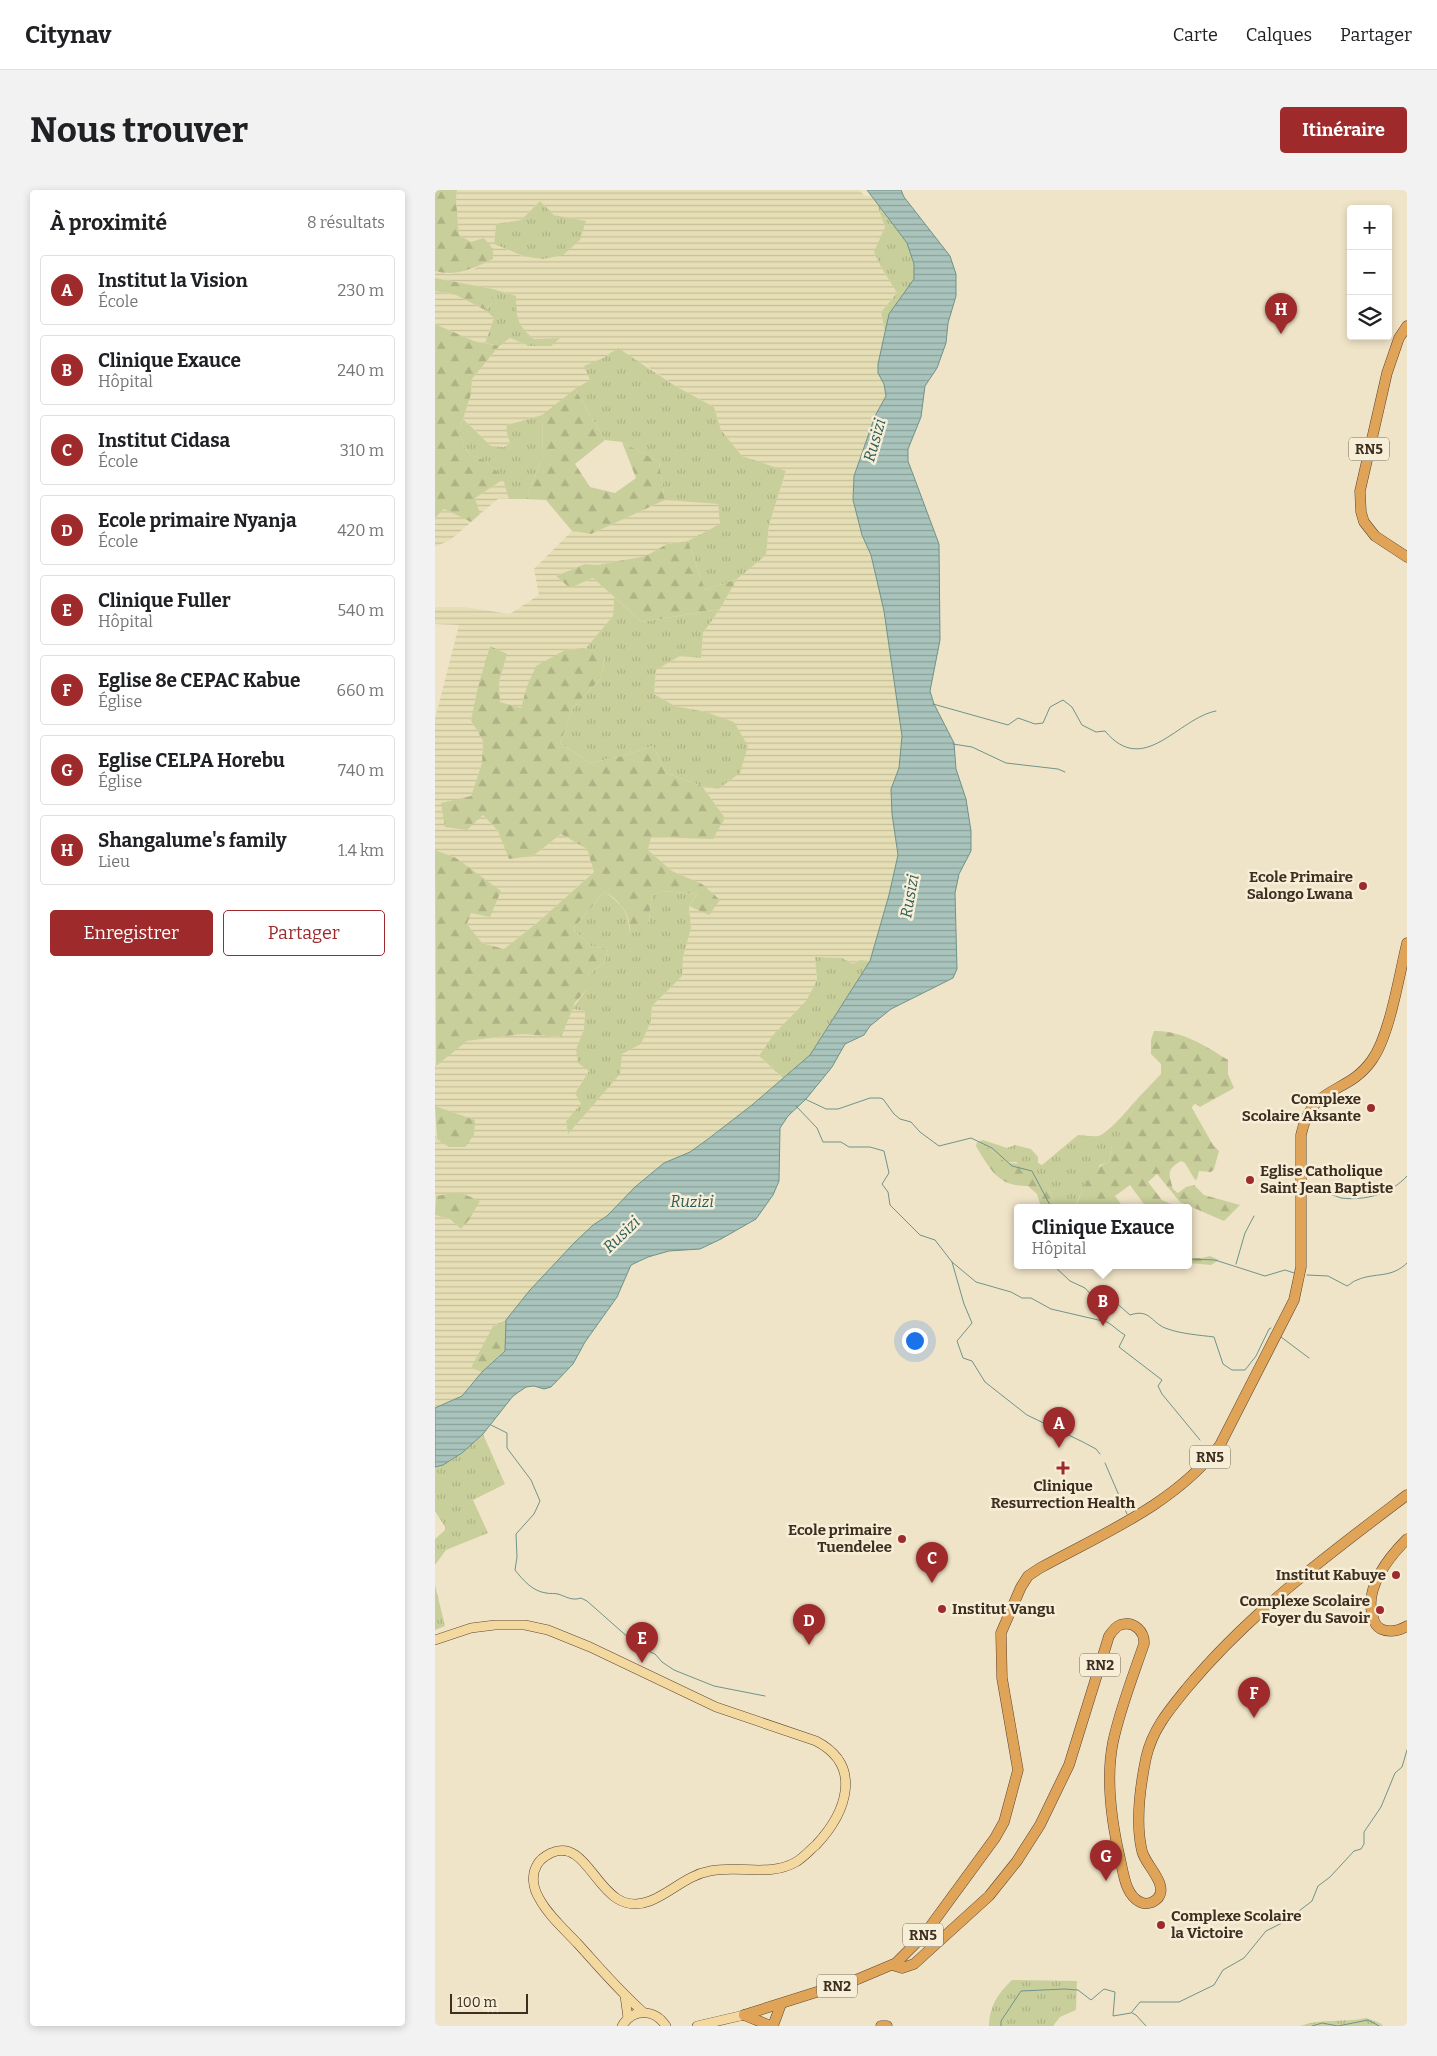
<!DOCTYPE html>
<html lang="fr">
<head>
<meta charset="utf-8">
<style>
	:root { --surface:#fff; --page:#f2f2f2; --text:#202124; --muted:#757577; --line:#e0e0e0; --accent:#9e2a2b }
	body { margin:0; font-family:Bitter,serif; background:var(--page); color:var(--text) }
	.controls { position:absolute; right:15px; top:15px; display:grid; overflow:hidden; border-radius:5px; box-shadow:0 2px 8px #0003 }
	.controls button { width:45px; height:45px; display:grid; place-items:center; padding:0; border:0; border-bottom:1px solid var(--line); background:var(--surface); color:var(--text); font:25px sans-serif }
	.scale { position:absolute; left:15px; bottom:12px; width:78px; box-sizing:border-box; padding-left:5px; border:2px solid #3d2e20; border-top:0; font-size:14px; line-height:18px; white-space:nowrap; color:#3d2e20; -webkit-text-stroke:4px #f7eed8; paint-order:stroke }
	.you { position:absolute; left:479px; top:1150px; width:18px; height:18px; margin:-12px; border:4px solid #fff; border-radius:50%; background:#1a73e8; box-shadow:0 0 0 8px #1a73e833 }
	.badge { display:grid; place-items:center; width:32px; height:32px; border-radius:50%; background:var(--accent); color:#fff; font-size:16px; font-weight:700 }
	.pin { position:absolute; translate:-50% -41px; filter:drop-shadow(0 1px 2px #0008) }
	.pin::after { content:''; position:absolute; top:26px; width:18px; height:15px; background:inherit; clip-path:polygon(0 0,100% 0,50% 100%) }
	.popup { position:absolute; left:579px; top:1014px; width:178px; height:65px; box-sizing:border-box; display:grid; place-content:center; border-radius:5px; background:var(--surface); filter:drop-shadow(0 1px 4px #0005); font-size:16px; white-space:nowrap; color:var(--muted) }
	.popup b { font-size:19px; color:var(--text) }
	.popup::after { content:''; position:absolute; left:50%; top:100%; margin-left:-10px; border:10px solid transparent; border-top-color:var(--surface) }
	.list { margin:0; padding:0; list-style:none }
	h2 { display:flex; justify-content:space-between; align-items:center; height:65px; margin:0; padding:0 20px; font-size:21px }
	h2 small { font-size:16px; font-weight:400; color:var(--muted) }
	.list li { display:grid; grid-template-columns:32px 1fr auto; gap:15px; align-items:center; box-sizing:border-box; height:70px; margin:0 10px 10px; padding:0 10px; border:1px solid var(--line); border-radius:5px }
	.list b { display:block; font-size:19px; white-space:nowrap }
	.list p { margin:0; font-size:16px; white-space:nowrap; color:var(--muted) }
	.list em { font-size:16px; font-style:normal; color:var(--muted) }
	.actions { display:flex; gap:10px; padding:15px 20px }
	.actions a { flex:1; padding:11px 0; border:1px solid var(--accent); border-radius:5px; text-align:center; font-size:18px; color:var(--accent) }
	.actions .main { background:var(--accent); color:#fff }
	.icon { flex:none; width:28px; height:28px; fill:none; stroke:currentColor; stroke-width:2; stroke-linecap:round; stroke-linejoin:round }
	.map { position:relative; flex:none; width:972px; height:1836px; overflow:hidden; border-radius:5px }
	header { display:flex; align-items:center; gap:30px; box-sizing:border-box; height:70px; padding:0 25px; background:var(--surface); border-bottom:1px solid var(--line) }
	header strong { font-size:24px }
	nav { display:flex; gap:28px; margin-inline-start:auto; font-size:18px }
	.intro { display:flex; align-items:center; justify-content:space-between; box-sizing:border-box; height:120px; padding:0 30px }
	h1 { margin:0; font-size:35px }
	.button { padding:12px 22px; border-radius:5px; background:var(--accent); color:#fff; font-size:18px; font-weight:700 }
	main { display:flex; gap:30px; padding:0 30px }
	aside { flex:1; background:var(--surface); border-radius:5px; box-shadow:0 2px 8px #0003 }
	.map>svg:first-child { display:block }
	.farmland { fill:url(#farmland-rules); fill-rule:evenodd }
	.grass { fill:url(#grass-tufts) }
	.forest { fill:url(#forest-firs) }
	.water { fill:url(#water-rules); stroke:#6f938a }
	.lines { fill:none; stroke-linecap:round; stroke-linejoin:round }
	.stream { stroke:#6f938a; stroke-width:1 }
	.major-casing { stroke:#5b4430; stroke-width:10 }
	.highway-casing { stroke:#5b4430; stroke-width:11 }
	.major { stroke:#f3d9a0; stroke-width:9 }
	.highway { stroke:#e0a458; stroke-width:10 }
	.poi-dot { fill:#9e2a2b; stroke:#f7eed8; stroke-width:2 }
	.labels { text-anchor:middle; stroke-width:5; stroke-linejoin:round; paint-order:stroke }
	.shield { fill:#f7eed8; stroke:#756857; stroke-width:1 }
	.shield-label { font-size:14px; font-weight:bold; fill:#3d2e20 }
	.poi-label { font-size:15px; font-weight:bold; fill:#3d2e20; stroke:#f7eed8; text-anchor:end }
	.water-label { font-size:16px; font-style:italic; fill:#2f5d5a; stroke:#f7eed8 }
</style>
</head>
<body>
<header>
<strong>Citynav</strong>
<nav><a>Carte</a><a>Calques</a><a>Partager</a></nav>
</header>
<div class="intro"><h1>Nous trouver</h1><a class="button">Itinéraire</a></div>
<main>
<aside>
<h2>À proximité<small>8 résultats</small></h2>
<ul class="list">
<li><span class="badge">A</span><div><b>Institut la Vision</b><p>École</p></div><em>230 m</em></li>
<li><span class="badge">B</span><div><b>Clinique Exauce</b><p>Hôpital</p></div><em>240 m</em></li>
<li><span class="badge">C</span><div><b>Institut Cidasa</b><p>École</p></div><em>310 m</em></li>
<li><span class="badge">D</span><div><b>Ecole primaire Nyanja</b><p>École</p></div><em>420 m</em></li>
<li><span class="badge">E</span><div><b>Clinique Fuller</b><p>Hôpital</p></div><em>540 m</em></li>
<li><span class="badge">F</span><div><b>Eglise 8e CEPAC Kabue</b><p>Église</p></div><em>660 m</em></li>
<li><span class="badge">G</span><div><b>Eglise CELPA Horebu</b><p>Église</p></div><em>740 m</em></li>
<li><span class="badge">H</span><div><b>Shangalume's family</b><p>Lieu</p></div><em>1.4 km</em></li>
</ul>
<div class="actions"><a class="main">Enregistrer</a><a>Partager</a></div>
</aside>
<div class="map">
<svg width="972" height="1836" viewBox="0 0 972 1836">
	<defs>
		<pattern id="farmland-rules" width="6" height="5" patternUnits="userSpaceOnUse" patternTransform="scale(1.25)"><rect width="6" height="5" fill="#e6deb5"/><path d="M0 2.5h6" fill="none" stroke="#c6bf9b"/></pattern>
		<pattern id="grass-tufts" width="24" height="20" patternUnits="userSpaceOnUse" patternTransform="scale(1.25)"><rect width="24" height="20" fill="#c9cf9b"/><path d="M3 7l-1-3M5 7V3M7 7l1-3M15 17l-1-3M17 17v-4M19 17l1-3" fill="none" stroke="#aeb285"/></pattern>
		<pattern id="forest-firs" width="22" height="20" patternUnits="userSpaceOnUse" patternTransform="scale(1.25)"><rect width="22" height="20" fill="#c9cf9b"/><path d="M5 1l3.5 6h-7zM16 11l3.5 6h-7z" fill="#aeb285"/></pattern>
		<pattern id="water-rules" width="6" height="5" patternUnits="userSpaceOnUse" patternTransform="scale(1.25)"><rect width="6" height="5" fill="#a9c4bc"/><path d="M0 2.5h6" fill="none" stroke="#8ba098"/></pattern>
	</defs>
	<rect width="100%" height="100%" fill="#f0e4c8"/>
	<g class="farmland">
		<path d="M22 0H425L429 6H437L441 12 450 37 440 62 446 77 462 103 446 122 450 143 443 174V183L449 194 451 206 440 226 419 285 418 310 427 345 436 365 449 421 467 546 464 578 456 599 457 624 463 665 454 705 435 771 425 770 418 774 407 768 380 767 382 790 371 812 356 826 324 866 348 888 317 915 255 962 229 973 200 997 172 1026 158 1035 95 1100 71 1130 58 1136 37 1178 47 1182 27 1206 0 1218V1025L15 1029 24 1002 0 1007V944L2 949 40 930 0 916V876L31 851 87 844 125 847 137 819 150 821 149 839 141 859 154 881 140 902 147 914 131 931 133 943 150 924 187 864 206 854 216 831 217 816 246 786 248 767 256 738 254 716 274 725 267 694 237 681 213 660 215 647 240 648 290 628 267 596 283 599 271 522 240 516 219 504 221 480 245 466 266 468 268 443 285 419 302 389 331 365 334 335 351 282 307 266 286 240 279 217 242 197 209 174 178 162 160 172 155 190 107 225 72 235 71 241 75 253 69 257 56 256 28 229 36 204 37 189 64 156 75 148 94 156 124 148 99 149 87 139 81 125V106L58 99 0 88V81L13 84 39 79 46 75 36 52 24 45 21 10ZM105 11 119 25 151 31 87 66 59 54 61 34 86 30Z"/>
		<polygon points="0,101 21,105 50,120 59,128 50,153 39,151 0,134"/>
		<polygon points="69,289 74,309 63,309 45,324 40,308"/>
		<polygon points="230,310 283,314 286,334 253,351 232,354 212,366 162,375 150,374 121,386 135,398 158,388 179,407 178,426 151,458 130,460 92,496 86,518 65,512 64,492 71,465 55,456 36,530 48,551 47,573 36,606 48,625 63,641 98,666 126,644 152,659 159,682 103,732 69,759 47,753 32,734 36,723 21,668 0,660 0,529 24,435 0,434 0,417 29,417 75,424 104,405 99,379 137,341 156,344"/>
		<polygon points="9,319 36,332 15,350 0,357 0,328"/>
	</g>
	<g class="grass">
		<polygon points="105,11 119,25 151,31 145,50 128,65 108,69 88,66 59,54 61,34 86,30"/>
		<polygon points="441,12 472,53 479,74 479,89 454,124 450,143 446,122 462,103 446,77 439,62 450,37"/>
		<path d="M58 99 81 106C81 127 82 135 99 149L125 148 116 156H94L75 148 64 156 50 153 59 128 50 120 58 112Z"/>
		<polygon points="183,158 242,197 279,217 286,240 307,266 351,281 334,335 331,365 302,389 270,400 253,351 285,334 283,314 230,310 224,272 187,252 170,250 140,199 155,190 149,176 168,168"/>
		<polygon points="107,225 108,266 91,309 74,309 68,289 51,271 36,265 29,257 24,242 28,229 56,256 69,257 75,253 71,241 72,235"/>
		<polygon points="179,407 207,432 285,419 268,443 266,468 245,466 221,480 219,504 240,516 271,522 299,532 313,556 305,583 283,599 267,596 231,583 218,556 187,566 155,573 125,553 138,518 166,488 170,467 151,458 178,426"/>
		<path d="M170 701C187 716 193 720 195 743L214 732 217 705 228 701 262 704 254 716 256 738 248 767 247 786 217 816 216 831 206 854 187 864 185 884 133 944 131 931 146 914 140 903 154 881 143 873 141 859 149 839 150 821 137 819 152 799V787L170 771 173 759 156 756 138 739Z"/>
		<polygon points="380,767 407,768 418,774 425,770 435,771 375,865 348,888 324,866 339,844 371,811 382,790"/>
		<path d="M703 908 683 949 677 955 674 972 665 975 645 1005 640 1017H624L620 1014 614 999 581 972H570L554 958 542 952 548 950 572 958 580 955 596 959 603 967V973L607 975 643 945C649 945 657 947 663 946 674 943 695 917 703 908Z"/>
		<path d="M48 1244 70 1294 38 1310 53 1343 11 1360 0 1375V1349L10 1340V1337L0 1321V1277C19 1273 34 1257 48 1244Z"/>
		<polygon points="0,1395 10,1436 0,1440"/>
		<path d="M577 1790 642 1791 641 1820 625 1827 618 1836H554C554 1817 563 1803 577 1790Z"/>
		<path d="M931 1828 945 1833 948 1836H865C887 1828 909 1833 931 1828Z"/>
	</g>
	<g class="forest">
		<path d="M0 0H22L21 10 24 45 36 52 49 48 58 59V69C40 78 21 87 0 81Z"/>
		<polygon points="0,88 58,99 58,112 50,120 21,105 0,101"/>
		<polygon points="0,134 39,151 64,156 37,189 36,204 24,242 29,257 36,265 51,271 69,289 40,308 45,324 36,332 9,319 0,328"/>
		<polygon points="140,199 170,250 140,274 155,297 180,303 201,288 187,252 224,272 230,310 156,344 137,341 111,310 91,309 108,266 107,225"/>
		<polygon points="253,351 270,400 302,389 285,419 207,432 158,388 135,398 121,386 150,374 162,375 211,366 232,354"/>
		<path d="M55 456 72 464 64 492 65 512 86 518 92 496 101 476 130 460 151 458 170 466 166 488 138 518 125 553 155 573 187 566 218 556 231 583 267 596 290 628 278 649 216 647 213 660 237 681 267 694 285 710 274 725 254 716 262 704 228 701 217 705 214 732 201 742 195 743C195 723 186 713 170 701L138 739 156 756 173 759 170 771 152 787V799L140 813 126 847 87 844 32 851 1 876 0 660 21 668 66 701 55 727 36 723 32 734 47 753 69 759 103 732 159 682 152 659 126 644 98 666 74 669 63 641 48 625 32 640 10 637 6 613 36 606 47 573 48 551 36 530 44 493Z"/>
		<path d="M719 841C746 840 771 856 793 870V884L799 898 765 917 761 914 758 915 757 918 778 955 784 961 779 979 776 982 764 981 762 989 760 990 750 973 746 971C731 980 734 983 738 999L743 1003 751 997 759 995 769 1005 805 1015 789 1031 745 1012 722 984 713 992 727 1010 742 1017H711L695 995 680 1006 688 1017H640C643 1013 643 1010 645 1006 650 992 660 976 674 972L677 955 683 948 703 908 726 884V874L716 864V850Z"/>
		<polygon points="0,916 40,930 39,945 30,957 14,957 2,949"/>
		<path d="M542 952 554 958 570 972 585 974 601 984 614 999 620 1014 624 1017H606L602 1004 593 996C563 997 555 979 541 956Z"/>
		<polygon points="24,1002 45,1011 34,1030 26,1039 15,1029 0,1025 1,1006"/>
		<polygon points="775,1066 784,1070 776,1075 753,1073 753,1068 766,1068"/>
		<polygon points="71,1130 70,1160 47,1182 36,1178 58,1136"/>
	</g>
	<polygon class="water" points="432,0 466,0 469,7 515,66 521,84 521,106 513,133 511,153 502,178 490,196 486,227 473,259 473,271 504,354 505,450 495,501 499,514 519,553 521,579 531,609 536,641 536,661 524,684 520,703 522,779 518,788 456,819 435,836 429,845 410,854 397,877 371,909 353,926 345,938 344,991 338,1005 321,1029 286,1049 265,1059 234,1061 213,1067 196,1075 182,1107 150,1152 138,1174 116,1197 109,1199 99,1196 91,1197 78,1206 48,1244 27,1263 8,1275 0,1277 0,1218 27,1206 47,1182 70,1161 71,1130 95,1100 139,1053 158,1035 172,1026 200,997 229,973 255,962 273,949 317,915 375,865 435,771 454,705 463,665 457,624 456,599 464,578 467,546 449,421 436,365 427,345 418,310 419,286 440,226 451,206 449,194 443,183 443,174 454,124 479,89 479,74 472,53"/>
	<g class="lines">
		<g class="stream">
			<path d="M498 514 573 535 583 528 600 534 608 533 615 517 628 510 637 517 647 535 661 542 670 541C709 588 743 528 781 521"/>
			<polyline points="518,554 537,557 571,573 623,579 630,582"/>
			<polyline points="370,909 391,919 403,919 435,908 445,908 448,909 459,924 465,929 476,932 485,942 504,956 536,948 557,958 577,976 597,981 616,1017"/>
			<path d="M361 916 382 938 388 952H406L414 957H435L449 961 454 983 447 994 453 1002 455 1015 485 1045 500 1050 517 1072 541 1092 576 1102 587 1108H596L616 1119 672 1132C679 1136 683 1141 690 1145L684 1157 727 1190 723 1196 727 1204 765 1250"/>
			<path d="M875 1004C881 1003 889 1002 895 1004 899 1005 902 1007 906 1008 930 1011 956 1004 972 986"/>
			<polyline points="753,1069 780,1070 830,1086 850,1080 859,1083"/>
			<polyline points="517,1072 529,1114 537,1133 522,1151 528,1168 537,1171 550,1192 592,1225 648,1252 661,1259 665,1264"/>
			<polyline points="801,1074 810,1043 819,1026"/>
			<path d="M618 1075 635 1091 650 1098 658 1107 678 1110 695 1125C716 1118 716 1134 733 1139 747 1144 764 1145 779 1147L788 1174 797 1180H810L821 1166 834 1139 836 1138"/>
			<path d="M872 1085 893 1086 912 1096C916 1094 918 1091 922 1090 940 1082 956 1089 972 1073"/>
			<polyline points="846,1147 874,1168"/>
			<path d="M56 1235 72 1243V1258L96 1290 105 1311 99 1324 81 1344 82 1367 80 1380C88 1390 97 1401 111 1403 116 1404 119 1403 123 1404 132 1407 137 1411 146 1408L152 1411 204 1457 220 1464 227 1472 239 1480 279 1496 330 1506"/>
			<polyline points="670,1273 692,1324"/>
			<polyline points="697,1823 701,1825 711,1836"/>
			<polyline points="566,1836 566,1831 586,1801 629,1799 643,1800 656,1810 669,1799 680,1802 678,1826 696,1823 705,1812 744,1812 779,1795 788,1780 809,1768 831,1741 851,1731 877,1711 883,1696 895,1687 919,1661 926,1659 929,1654 929,1642 946,1617 960,1583 967,1577 972,1560"/>
			<polyline points="877,1836 887,1833 903,1836 933,1830 944,1836"/>
		</g>
		<g class="major-casing">
			<g id="major">
				<path d="M0 1450 36 1438 60 1435H90L113 1440 155 1457 281 1517 381 1551C429 1576 411 1623 381 1655 375 1660 368 1668 361 1672 335 1687 303 1675 275 1681 252 1685 237 1702 215 1711 163 1731 157 1645 116 1663 110 1666 105 1669 102 1675 96 1685 98 1698 104 1708 113 1725 129 1739 143 1754 164 1777 184 1801 208 1822"/>
				<polyline points="190,1806 193,1828"/>
				<path d="M187 1836C198 1818 220 1819 231 1836"/>
				<polyline points="262,1836 309,1825"/>
			</g>
		</g>
		<g class="highway-casing">
			<g id="highway">
				<polyline points="972,136 964,148 952,183 925,301 926,322 929,332 940,346 972,367"/>
				<path d="M972 1349C954 1367 928 1399 938 1427 939 1432 942 1437 946 1439 955 1443 965 1440 972 1436"/>
				<path d="M457 1775 467 1778 479 1774 554 1706 582 1671 605 1635 634 1575 674 1446C677 1442 680 1437 685 1435 699 1430 710 1442 709 1454 698 1486 685 1519 678 1552 670 1591 677 1635 686 1673 689 1686 691 1705 705 1712 711 1715 718 1713 723 1708 734 1694 710 1675 707 1661 700 1632 705 1597 711 1568 717 1540 734 1520 752 1498 814 1423 894 1364 972 1305"/>
				<path d="M309 1825 423 1789 461 1773 489 1745 560 1648 569 1632 583 1580 567 1488 566 1443 586 1397 593 1386 605 1378C669 1343 740 1314 785 1255L859 1110 866 1077V945C877 893 912 906 937 870 955 845 964 785 972 753"/>
				<polyline points="309,1825 336,1836"/>
				<polyline points="338,1836 346,1814"/>
				<polyline points="446,1836 452,1836"/>
			</g>
		</g>
		<use href="#major" class="major"/>
		<use href="#highway" class="highway"/>
	</g>
	<g class="poi-dot">
		<circle cx="928" cy="696" r="5"/>
		<circle cx="936" cy="918" r="5"/>
		<circle cx="815" cy="990" r="5"/>
		<path d="M625.5 1270.5h5v5h5v5h-5v5h-5v-5h-5v-5h5z"/>
		<circle cx="467" cy="1349" r="5"/>
		<circle cx="961" cy="1385" r="5"/>
		<circle cx="507" cy="1419" r="5"/>
		<circle cx="945" cy="1420" r="5"/>
		<circle cx="726" cy="1735" r="5"/>
	</g>
	<g class="labels">
		<g class="shield">
			<rect x="914" y="247.5" width="40" height="23" rx="4"/>
			<rect x="755" y="1255.5" width="40" height="23" rx="4"/>
			<rect x="645" y="1463.5" width="40" height="23" rx="4"/>
			<rect x="468" y="1733.5" width="40" height="23" rx="4"/>
			<rect x="382" y="1784.5" width="40" height="23" rx="4"/>
		</g>
		<g class="shield-label">
			<text x="934" y="264">RN5</text>
			<text x="775" y="1272">RN5</text>
			<text x="665" y="1480">RN2</text>
			<text x="488" y="1750">RN5</text>
			<text x="402" y="1801">RN2</text>
		</g>
		<g class="poi-label">
			<text x="918" y="692">Ecole Primaire<tspan x="918" dy="17">Salongo Lwana</tspan></text>
			<text x="926" y="914">Complexe<tspan x="926" dy="17">Scolaire Aksante</tspan></text>
			<text x="825" y="986" text-anchor="start">Eglise Catholique<tspan x="825" dy="17">Saint Jean Baptiste</tspan></text>
			<text x="628" y="1301" text-anchor="middle">Clinique<tspan x="628" dy="17">Resurrection Health</tspan></text>
			<text x="457" y="1345">Ecole primaire<tspan x="457" dy="17">Tuendelee</tspan></text>
			<text x="951" y="1390">Institut Kabuye</text>
			<text x="935" y="1416">Complexe Scolaire<tspan x="935" dy="17">Foyer du Savoir</tspan></text>
			<text x="517" y="1424" text-anchor="start">Institut Vangu</text>
			<text x="736" y="1731" text-anchor="start">Complexe Scolaire<tspan x="736" dy="17">la Victoire</tspan></text>
		</g>
		<g class="water-label">
			<text transform="translate(439 250) rotate(-74)" y="6">Rusizi</text>
			<text transform="translate(474 706) rotate(-80)" y="6">Rusizi</text>
			<text x="257" y="1017">Ruzizi</text>
			<text transform="translate(186 1044) rotate(-44)" y="6">Rusizi</text>
		</g>
	</g>
</svg>
<div class="controls">
<button>+</button>
<button>−</button>
<button><svg class="icon" aria-label="layers" viewBox="0 0 24 24"><path d="M12 4l9 5-9 5-9-5zM3 14l9 5 9-5"/></svg></button>
</div>
<div class="scale">100 m</div>
<div class="you"></div>
<div class="pin badge" style="left:624px;top:1258px">A</div>
<div class="pin badge" style="left:668px;top:1136px">B</div>
<div class="popup"><b>Clinique Exauce</b>Hôpital</div>
<div class="pin badge" style="left:497px;top:1393px">C</div>
<div class="pin badge" style="left:374px;top:1455px">D</div>
<div class="pin badge" style="left:207px;top:1473px">E</div>
<div class="pin badge" style="left:819px;top:1528px">F</div>
<div class="pin badge" style="left:671px;top:1691px">G</div>
<div class="pin badge" style="left:846px;top:144px">H</div>
</div>
</main>
</body>
</html>
